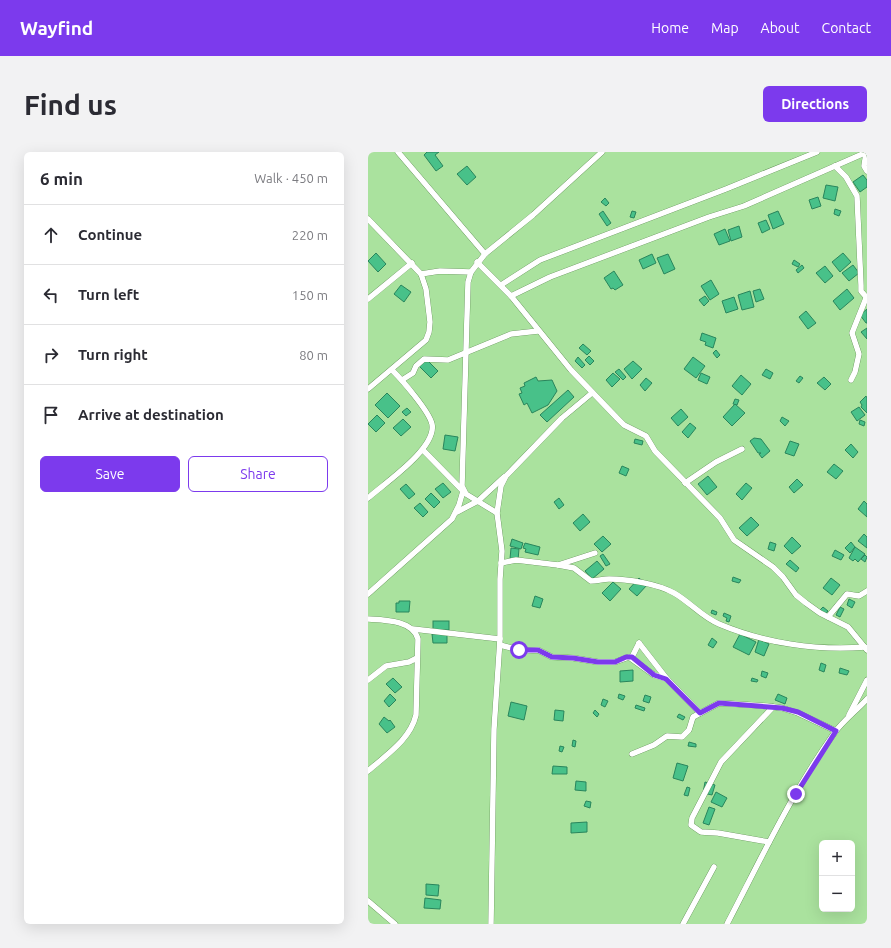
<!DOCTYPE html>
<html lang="en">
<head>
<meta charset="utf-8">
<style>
	:root { --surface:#fff; --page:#f2f2f3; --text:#2b2b33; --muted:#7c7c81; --line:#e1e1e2; --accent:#7c3aed }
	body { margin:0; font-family:Ubuntu,sans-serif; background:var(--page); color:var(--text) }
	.controls { position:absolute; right:12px; bottom:12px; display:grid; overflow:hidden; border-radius:6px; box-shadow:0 4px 16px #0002 }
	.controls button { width:36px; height:36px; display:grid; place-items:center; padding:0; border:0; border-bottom:1px solid var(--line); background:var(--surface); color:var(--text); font:20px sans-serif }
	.stop { position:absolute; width:12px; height:12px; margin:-9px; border:3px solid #7c3aed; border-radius:50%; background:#fff }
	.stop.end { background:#7c3aed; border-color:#fff; box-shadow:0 1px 4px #0008 }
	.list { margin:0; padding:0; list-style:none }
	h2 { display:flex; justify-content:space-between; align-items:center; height:52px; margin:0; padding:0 16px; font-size:17px }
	h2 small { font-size:13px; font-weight:400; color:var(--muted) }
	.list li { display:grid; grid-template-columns:26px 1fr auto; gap:12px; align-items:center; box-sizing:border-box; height:60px; padding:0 16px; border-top:1px solid var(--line) }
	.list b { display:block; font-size:15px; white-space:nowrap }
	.list em { font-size:13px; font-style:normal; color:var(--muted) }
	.actions { display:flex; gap:8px; padding:12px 16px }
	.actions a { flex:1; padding:9px 0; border:1px solid var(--accent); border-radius:6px; text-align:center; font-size:14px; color:var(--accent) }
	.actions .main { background:var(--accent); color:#fff }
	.icon { flex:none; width:22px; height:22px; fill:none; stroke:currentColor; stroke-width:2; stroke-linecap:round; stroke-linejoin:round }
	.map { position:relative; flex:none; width:499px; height:772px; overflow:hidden; border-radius:6px }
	header { display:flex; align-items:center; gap:24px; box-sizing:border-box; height:56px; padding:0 20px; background:var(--accent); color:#fff }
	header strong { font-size:19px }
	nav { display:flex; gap:22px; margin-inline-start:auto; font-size:14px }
	.intro { display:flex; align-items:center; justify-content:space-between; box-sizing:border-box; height:96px; padding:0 24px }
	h1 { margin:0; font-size:28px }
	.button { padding:10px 18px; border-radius:6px; background:var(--accent); color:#fff; font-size:14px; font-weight:700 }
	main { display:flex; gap:24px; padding:0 24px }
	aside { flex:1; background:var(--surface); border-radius:6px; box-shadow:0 4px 16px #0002 }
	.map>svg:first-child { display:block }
	.building { fill:#48c189; stroke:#29855c }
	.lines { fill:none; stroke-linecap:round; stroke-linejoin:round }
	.minor-casing { stroke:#4f8243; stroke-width:6 }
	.minor { stroke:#fff; stroke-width:5.5 }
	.route { stroke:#7c3aed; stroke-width:5 }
</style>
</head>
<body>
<header>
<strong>Wayfind</strong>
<nav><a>Home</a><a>Map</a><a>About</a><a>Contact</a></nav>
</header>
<div class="intro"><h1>Find us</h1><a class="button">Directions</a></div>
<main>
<aside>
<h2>6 min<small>Walk · 450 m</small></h2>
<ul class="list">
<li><svg class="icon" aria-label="ahead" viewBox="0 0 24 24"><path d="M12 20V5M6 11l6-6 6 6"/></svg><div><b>Continue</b></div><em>220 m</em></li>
<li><svg class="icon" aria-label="left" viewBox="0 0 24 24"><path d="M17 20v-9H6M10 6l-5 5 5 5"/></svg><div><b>Turn left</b></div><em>150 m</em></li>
<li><svg class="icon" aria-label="right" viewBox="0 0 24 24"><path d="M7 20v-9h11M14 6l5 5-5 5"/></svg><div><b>Turn right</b></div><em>80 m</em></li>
<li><svg class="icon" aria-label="arrive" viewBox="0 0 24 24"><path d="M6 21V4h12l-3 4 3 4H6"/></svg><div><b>Arrive at destination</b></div></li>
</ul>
<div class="actions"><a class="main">Save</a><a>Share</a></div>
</aside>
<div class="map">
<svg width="499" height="772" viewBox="0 0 499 772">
	<rect width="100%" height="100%" fill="#aae29e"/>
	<g class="building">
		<polygon points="59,0 71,0 67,3 75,14 68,19 56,3"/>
		<polygon points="99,14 108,25 99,33 89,22"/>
		<polygon points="495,23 499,28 499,35 492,40 485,30"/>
		<polygon points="458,33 470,35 467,49 455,46"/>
		<polygon points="450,45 453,54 444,57 441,48"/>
		<polygon points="237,46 241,51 238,54 233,50"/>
		<polygon points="467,57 473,59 471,64 466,62"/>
		<polygon points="235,59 243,71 239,74 231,62"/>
		<polygon points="264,59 268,60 266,66 262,65"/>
		<polygon points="410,59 416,72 405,77 400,63"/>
		<polygon points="398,68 402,77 394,81 390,71"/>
		<polygon points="371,74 374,85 363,89 360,78"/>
		<polygon points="357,77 362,89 351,93 346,82"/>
		<polygon points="8,101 18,112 10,120 0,109"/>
		<polygon points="475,101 483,110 472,120 464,110"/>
		<polygon points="284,102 288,111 275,117 271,108"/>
		<polygon points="300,102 307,117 296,122 289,106"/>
		<polygon points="426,108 432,112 430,115 424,112"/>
		<polygon points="434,113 436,116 430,121 428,118"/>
		<polygon points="485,113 491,121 481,129 474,121"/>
		<polygon points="457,114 465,124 457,131 448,121"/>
		<polygon points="246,119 255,133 247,138 245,136 243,137 236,126"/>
		<polygon points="343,128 351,142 342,148 333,134"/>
		<polygon points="33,133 43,140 36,150 26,142"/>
		<polygon points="392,137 396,147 388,150 385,139"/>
		<polygon points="479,137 486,146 472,158 465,149"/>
		<polygon points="382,139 386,155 374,158 370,143"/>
		<polygon points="337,144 341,149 336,154 331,148"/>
		<polygon points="366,145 370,157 358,161 354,149"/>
		<polygon points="499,157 499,171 498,171 492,163"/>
		<polygon points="438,159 448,171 440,177 431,165"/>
		<polygon points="499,176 499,187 493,180"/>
		<polygon points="334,181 348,186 345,196 337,193 338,190 332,188"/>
		<polygon points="215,192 223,199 219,203 211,196"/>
		<polygon points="348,198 352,203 349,206 345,201"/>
		<polygon points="221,204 226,209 222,213 217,208"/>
		<polygon points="210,205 217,213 214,216 207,209"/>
		<polygon points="325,205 337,214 328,226 316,217"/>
		<polygon points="57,206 70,219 63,226 50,213"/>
		<polygon points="265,209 274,217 264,227 256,217"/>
		<polygon points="251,217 258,225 255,228 247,220"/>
		<polygon points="398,217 405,221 402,227 394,223"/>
		<polygon points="245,221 252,227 244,235 238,228"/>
		<polygon points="333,221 342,225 339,232 330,228"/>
		<polygon points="373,223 383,232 374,243 364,234"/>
		<polygon points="432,224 435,226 431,231 428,229"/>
		<polygon points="168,225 170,229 184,228 189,239 180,253 164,261 159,251 156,253 151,242 154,241 152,236 157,234 156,231"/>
		<polygon points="456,225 463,232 457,238 449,231"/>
		<polygon points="278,226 284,231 277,239 272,233"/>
		<polygon points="200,238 206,245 179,270 172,263"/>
		<polygon points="19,241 32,254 20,266 7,253"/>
		<polygon points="498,244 499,246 499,261 493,255 494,253 492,250"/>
		<polygon points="367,247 371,248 369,253 365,252"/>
		<polygon points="367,252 377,261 364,274 355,265"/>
		<polygon points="491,255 497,263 489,269 483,260"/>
		<polygon points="39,256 43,260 38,264 34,260"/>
		<polygon points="313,257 320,265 310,274 303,266"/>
		<polygon points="9,263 17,271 8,280 0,272"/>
		<polygon points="414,265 421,269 417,274 412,269"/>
		<polygon points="35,267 43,275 33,284 25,276"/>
		<polygon points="492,268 497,270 496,274 491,272"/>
		<polygon points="322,271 328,276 320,286 314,280"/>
		<polygon points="77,283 90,285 87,299 75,297"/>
		<polygon points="386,286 393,287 402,299 394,306 391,302 393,301 390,301 382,289"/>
		<polygon points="267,287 275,289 274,293 266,291"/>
		<polygon points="422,289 431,292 426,304 417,301"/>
		<polygon points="483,292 490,300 485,306 477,298"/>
		<polygon points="466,312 475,319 468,327 459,320"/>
		<polygon points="254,314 261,317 258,324 251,321"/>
		<polygon points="340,324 349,335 339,343 330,332"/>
		<polygon points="429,327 435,333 426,341 421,335"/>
		<polygon points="75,331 83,340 75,346 67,337"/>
		<polygon points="378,331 384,336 374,348 368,342"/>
		<polygon points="38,332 47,342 41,347 32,337"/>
		<polygon points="63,341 72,350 66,356 57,347"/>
		<polygon points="191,346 196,353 191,357 186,350"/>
		<polygon points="496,349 499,352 499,365 490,357"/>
		<polygon points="52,351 60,360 55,365 46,356"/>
		<polygon points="215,362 222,370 212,379 205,371"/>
		<polygon points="383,365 391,373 379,384 371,376"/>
		<polygon points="496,382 499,385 499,396 490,389"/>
		<polygon points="235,384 243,392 234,400 226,392"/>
		<polygon points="424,385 433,394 424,402 416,394"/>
		<polygon points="144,387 155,391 153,397 142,394"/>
		<polygon points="402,390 408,392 406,399 400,397"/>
		<polygon points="483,390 487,395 482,401 477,396"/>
		<polygon points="157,391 172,395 170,403 157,400 158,397 155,396"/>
		<polygon points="487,395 497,402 490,410 487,407 485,409 481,406"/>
		<polygon points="143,396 151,397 150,408 142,407"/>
		<polygon points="467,398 476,403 473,408 464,404"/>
		<polygon points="235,402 242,412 238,414 232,404"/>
		<polygon points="497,403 499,405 497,410 493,407"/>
		<polygon points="422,408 431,416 428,420 418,412"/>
		<polygon points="229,409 236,417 224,427 217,419"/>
		<polygon points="365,425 373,428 371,431 364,429"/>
		<polygon points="271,426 279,433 269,444 261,437"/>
		<polygon points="463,426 472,433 464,443 455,436"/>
		<polygon points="245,430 253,437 242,449 234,441"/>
		<polygon points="167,444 175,447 172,456 164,454"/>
		<polygon points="481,447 487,450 484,456 479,453"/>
		<polygon points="31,449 42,449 41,460 28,460 28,451 31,451"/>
		<polygon points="455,455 460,459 457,463 451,459"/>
		<polygon points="472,455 476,457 472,465 468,463"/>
		<polygon points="344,458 349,460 348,463 343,461"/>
		<polygon points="356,461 363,464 361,470 358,469 359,466 355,464"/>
		<rect x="65" y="469" width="16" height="9"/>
		<polygon points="64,482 79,482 79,491 65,491"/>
		<polygon points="372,482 388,490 381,503 365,495"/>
		<polygon points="344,486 349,490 345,496 340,493"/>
		<polygon points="391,487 401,492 396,504 387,500"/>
		<polygon points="453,511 458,513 456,520 451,518"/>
		<polygon points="472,516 481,519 479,523 471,521"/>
		<polygon points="265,518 265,529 252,530 252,519"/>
		<polygon points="394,519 400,521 398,526 393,524"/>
		<polygon points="25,526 34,535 27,541 18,532"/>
		<polygon points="384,526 390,528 389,530 383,529"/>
		<polygon points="22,542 28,548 21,555 16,549"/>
		<polygon points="251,542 257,544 255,548 250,546"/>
		<polygon points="410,542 419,546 417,552 407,548"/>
		<polygon points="277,543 283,545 281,551 275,549"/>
		<polygon points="235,547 240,549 237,555 233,553"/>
		<polygon points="143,550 159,554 156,568 140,564"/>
		<polygon points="268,553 277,556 276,559 267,556"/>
		<polygon points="187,558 196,559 195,569 186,568"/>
		<polygon points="227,558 231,562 229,565 225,561"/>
		<polygon points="311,562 317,565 315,568 309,565"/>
		<polygon points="16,565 21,569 22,568 27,575 19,581 11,572"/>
		<polygon points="205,588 208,589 207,595 204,594"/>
		<polygon points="321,590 328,592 328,595 320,594"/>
		<polygon points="192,594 196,595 194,600 191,599"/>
		<polygon points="309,611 320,614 315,629 305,626"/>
		<polygon points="185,614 199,615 199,622 184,622"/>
		<polygon points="208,629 218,630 218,639 207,638"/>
		<polygon points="337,630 347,633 344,643 335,641"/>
		<polygon points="319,635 322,636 320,644 316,643"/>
		<polygon points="348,640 359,646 354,655 343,650"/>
		<polygon points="218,649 223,650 222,656 216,654"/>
		<polygon points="341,655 347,657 341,673 335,671"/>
		<polygon points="219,670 219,680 203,681 203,671"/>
		<polygon points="58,732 71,733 70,744 58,743"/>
		<polygon points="57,746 73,748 72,757 56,756"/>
	</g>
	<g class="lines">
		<g class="minor-casing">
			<g id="minor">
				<polyline points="30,0 117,102"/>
				<polyline points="498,1 496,14 499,19"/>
				<polyline points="467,14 478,25 489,44 493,133 493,139 499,146"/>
				<polyline points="0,67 53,122 58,137 62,170 61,180 58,188 0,237"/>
				<polyline points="109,110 143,144 203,218 249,266 256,273 278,284 287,299 352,366 366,388 405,415 415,425 428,443 438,451 452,461 480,475 499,498"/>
				<polyline points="53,122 72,119 103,120"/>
				<polyline points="133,133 172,108 358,37 449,0"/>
				<polyline points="143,144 182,125 341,65 376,54 499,0"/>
				<polyline points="0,147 44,111"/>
				<polyline points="34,228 45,221 48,214 56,207 80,208 143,182 170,179"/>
				<polyline points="483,228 487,220 491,202 484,181 498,146"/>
				<polyline points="317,331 348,310 374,297"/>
				<path d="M0 346C17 331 69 296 64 272 61 259 34 228 24 218"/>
				<polyline points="89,360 110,349 136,325"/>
				<polyline points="129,361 133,334 138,324 194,266 224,241"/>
				<polyline points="133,411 148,408 190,413 227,401"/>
				<path d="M190 413 206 416 223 429C229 429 235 427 241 427 260 427 290 432 306 441 322 450 334 465 351 472 396 491 449 499 497 495"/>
				<polyline points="0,442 84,367 91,353 95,339 55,298"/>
				<polyline points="460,465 479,442 491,444 499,439"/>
				<path d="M0 467C16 468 45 468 50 487L48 563C42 588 18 603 0 619"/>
				<polyline points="45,477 132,487"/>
				<polyline points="271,491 299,527 332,561"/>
				<polyline points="132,493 155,499 170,498 184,505 205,506 230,510 247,510 261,505 286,523 299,527"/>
				<polyline points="264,505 271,491"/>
				<polyline points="0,528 18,514 41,510 49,506"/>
				<polyline points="481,563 499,528"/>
				<polyline points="264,602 286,593 299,584 314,585 321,578 325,565 351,551 399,554 414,556 430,561 468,579"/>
				<polyline points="401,690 350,681 333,680 323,673 324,666 353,610 405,555"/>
				<polyline points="0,749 27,772"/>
				<polyline points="123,772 126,577 132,487 132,427 134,399 129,361 98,342 94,334 100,130 103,120 117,102 165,63 234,0"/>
				<polyline points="315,772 346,715"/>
				<path d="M359 772C393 707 424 640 467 580 476 568 489 558 499 547"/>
			</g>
		</g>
		<use href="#minor" class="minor"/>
	</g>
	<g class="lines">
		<polyline class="route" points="151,498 170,498 184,505 205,506 230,510 247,510 258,505 264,505 286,523 298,527 332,561 351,551 414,556 430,560 468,579 428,642"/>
	</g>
</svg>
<div class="controls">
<button>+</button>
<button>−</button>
</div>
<div class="stop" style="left:151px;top:498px"></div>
<div class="stop end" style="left:428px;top:642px"></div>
</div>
</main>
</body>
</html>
